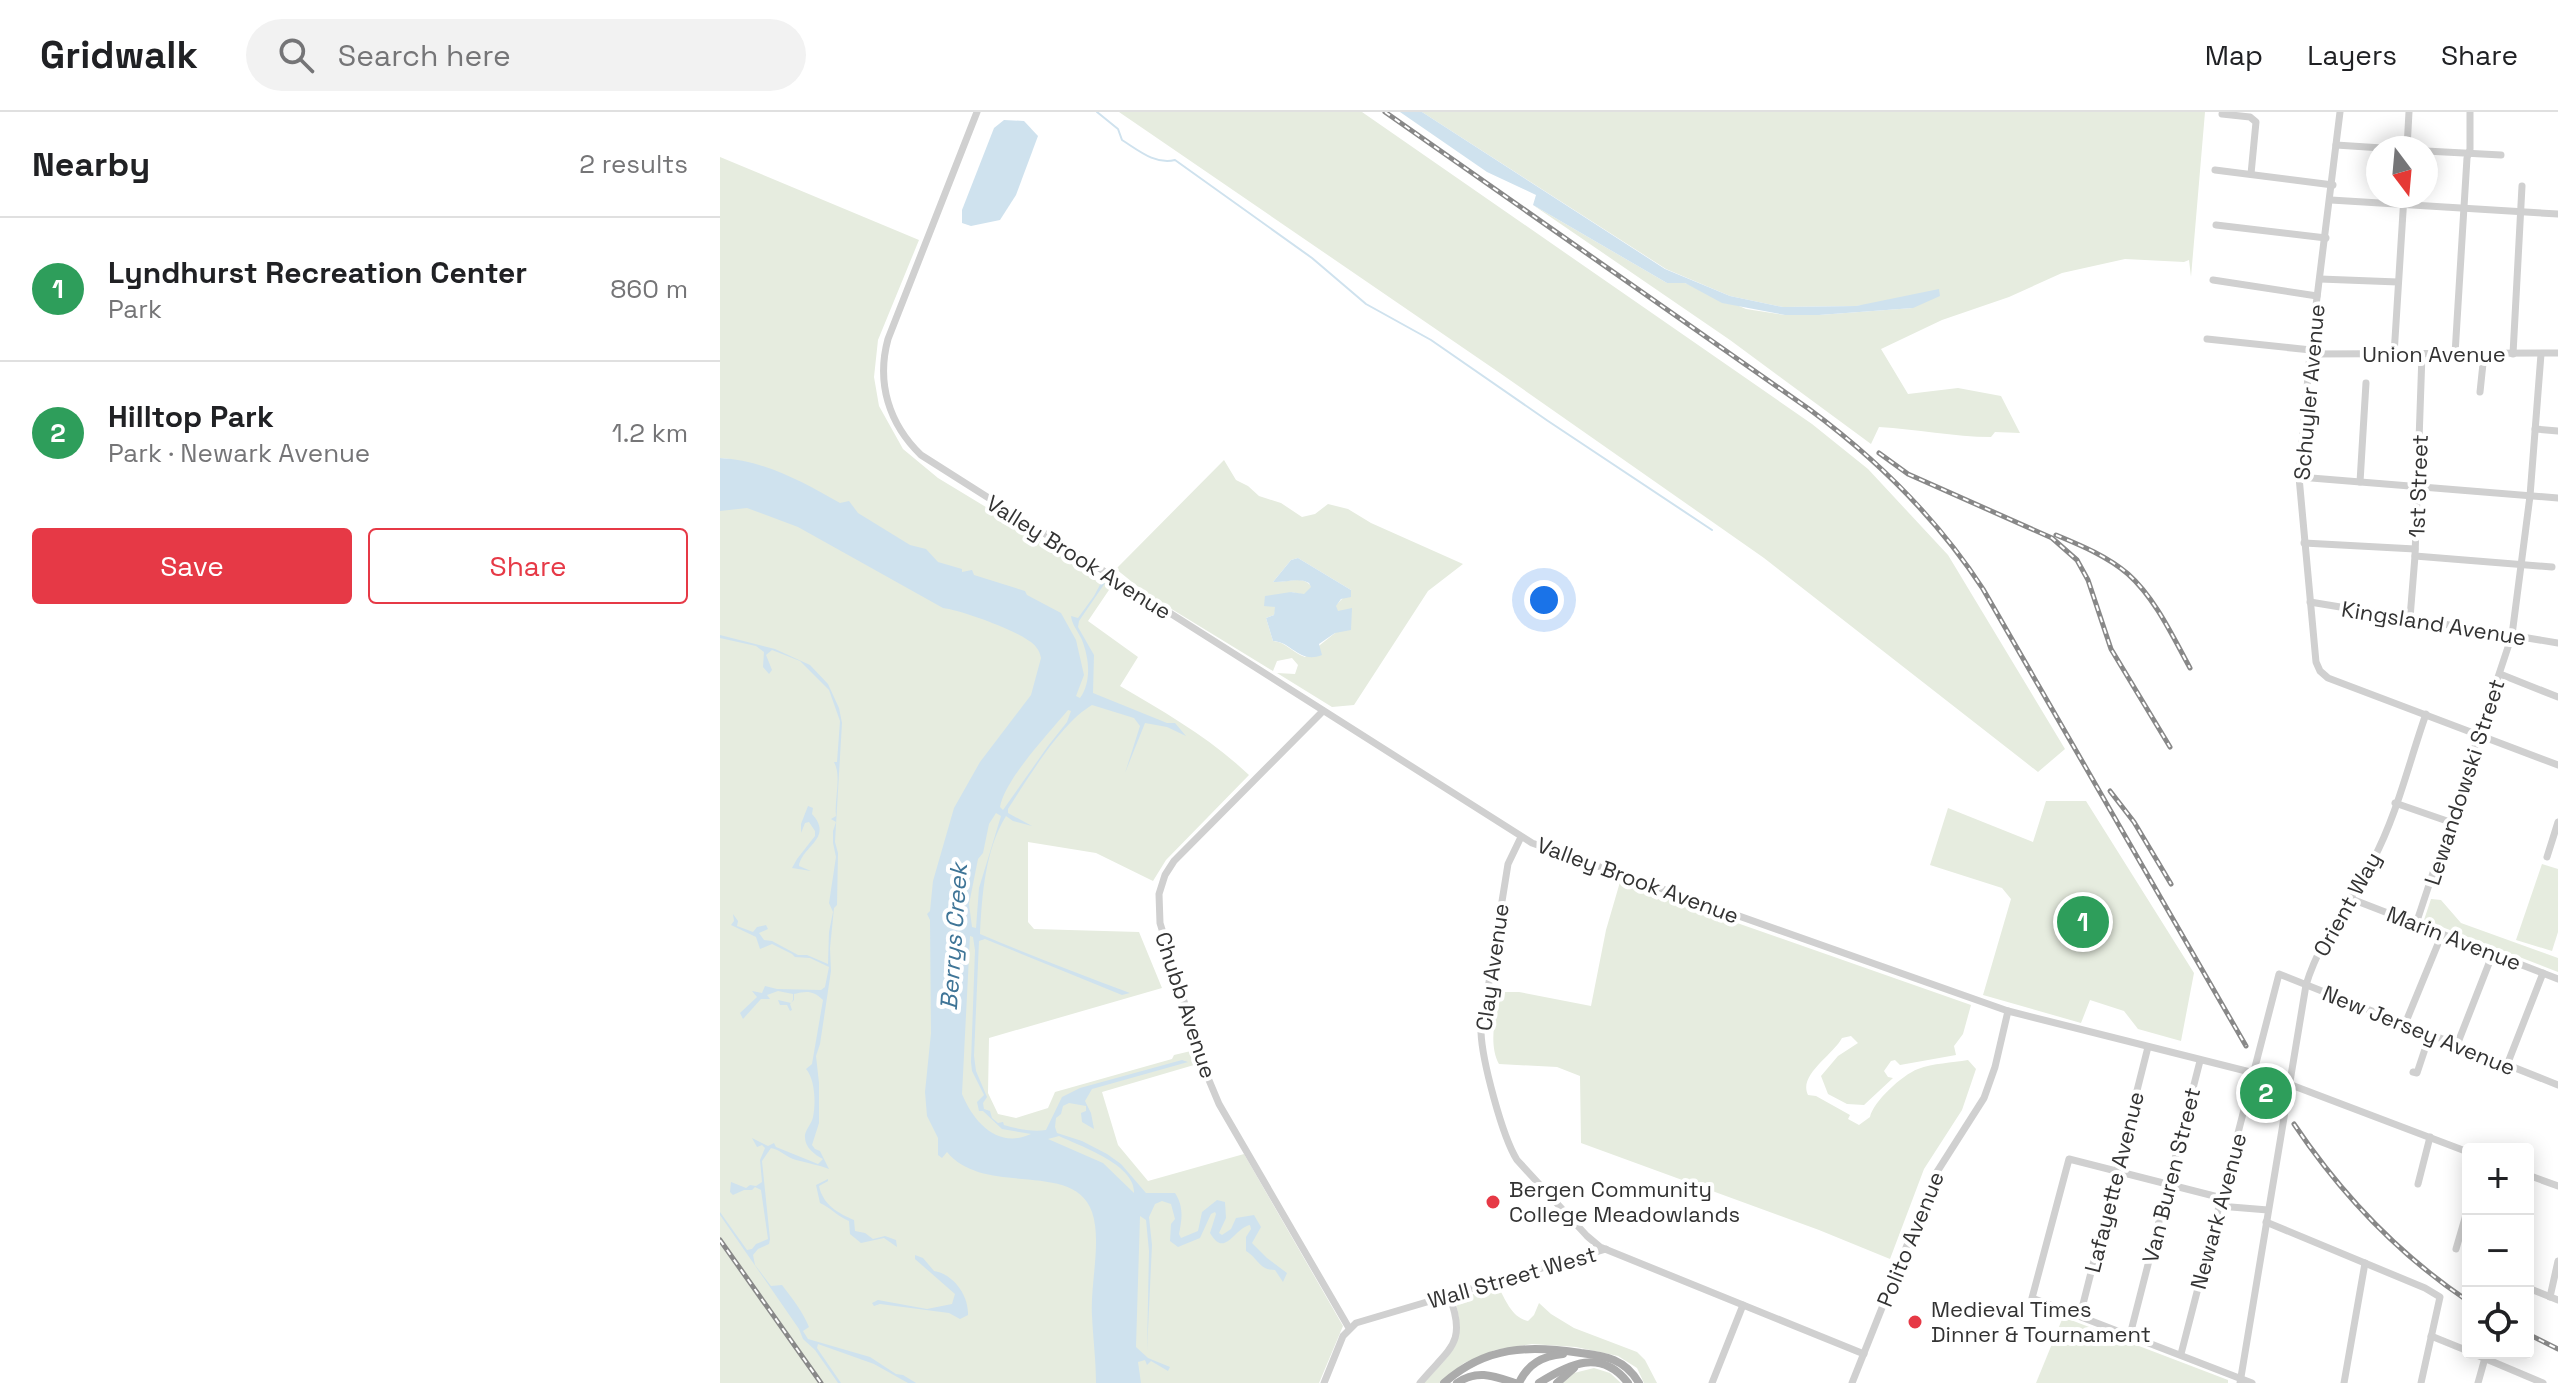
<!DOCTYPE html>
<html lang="en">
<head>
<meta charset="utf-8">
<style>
	:root { --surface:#fff; --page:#f2f2f2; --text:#202124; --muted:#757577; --line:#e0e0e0; --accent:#e63946 }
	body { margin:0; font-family:"Space Grotesk",sans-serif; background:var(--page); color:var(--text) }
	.controls { position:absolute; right:24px; bottom:24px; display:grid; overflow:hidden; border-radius:8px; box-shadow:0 4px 20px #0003 }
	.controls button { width:72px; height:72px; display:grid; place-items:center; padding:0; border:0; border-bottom:2px solid var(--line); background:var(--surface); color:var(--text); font:40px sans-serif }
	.compass { position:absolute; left:1646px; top:24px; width:72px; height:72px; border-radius:50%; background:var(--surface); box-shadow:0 4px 20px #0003; rotate:164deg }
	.you { position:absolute; left:824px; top:488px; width:28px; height:28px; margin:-20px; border:6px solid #fff; border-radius:50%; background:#1a73e8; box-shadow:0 0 0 12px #1a73e833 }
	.badge { display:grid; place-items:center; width:52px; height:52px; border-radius:50%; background:var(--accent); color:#fff; font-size:26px; font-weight:700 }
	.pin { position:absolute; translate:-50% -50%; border:4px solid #fff; box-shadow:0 2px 8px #0006 }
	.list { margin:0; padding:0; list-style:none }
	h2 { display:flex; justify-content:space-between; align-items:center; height:104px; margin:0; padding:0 32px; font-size:34px }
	h2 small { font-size:26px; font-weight:400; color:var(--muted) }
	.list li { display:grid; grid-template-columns:52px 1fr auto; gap:24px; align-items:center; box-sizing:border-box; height:144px; padding:0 32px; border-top:2px solid var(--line) }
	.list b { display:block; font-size:30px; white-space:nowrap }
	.list p { margin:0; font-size:26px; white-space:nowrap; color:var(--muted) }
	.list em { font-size:26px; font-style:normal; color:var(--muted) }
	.actions { display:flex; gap:16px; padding:24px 32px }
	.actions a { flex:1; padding:18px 0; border:2px solid var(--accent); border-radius:8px; text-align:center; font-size:28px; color:var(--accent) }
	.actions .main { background:var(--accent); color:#fff }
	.icon { flex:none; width:44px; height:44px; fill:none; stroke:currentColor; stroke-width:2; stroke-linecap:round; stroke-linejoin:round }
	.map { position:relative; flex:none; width:1838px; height:1271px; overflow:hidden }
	header { display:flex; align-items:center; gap:48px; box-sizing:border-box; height:112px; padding:0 40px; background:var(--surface); border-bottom:2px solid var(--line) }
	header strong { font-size:38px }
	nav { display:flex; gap:44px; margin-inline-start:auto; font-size:28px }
	.search { width:560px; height:72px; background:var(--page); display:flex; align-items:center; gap:20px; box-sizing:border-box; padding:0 28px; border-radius:44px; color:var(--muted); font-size:30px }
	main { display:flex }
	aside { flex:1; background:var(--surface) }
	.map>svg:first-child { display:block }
	.green { fill:#e6ecdf; fill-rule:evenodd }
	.water { fill:#cfe2ee; fill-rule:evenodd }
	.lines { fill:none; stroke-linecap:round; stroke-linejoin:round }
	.stream { stroke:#cfe2ee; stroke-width:2 }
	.minor { stroke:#d0d0d0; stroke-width:7 }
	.major { stroke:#ababab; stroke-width:8 }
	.rail-casing { stroke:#888; stroke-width:5 }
	.rail { stroke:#fff; stroke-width:2; stroke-dasharray:6; stroke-linecap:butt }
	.poi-dot { fill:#e63946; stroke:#fff; stroke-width:3 }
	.labels { text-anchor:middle; stroke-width:8; stroke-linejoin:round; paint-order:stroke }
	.street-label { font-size:22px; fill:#333; stroke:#fff }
	.poi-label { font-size:22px; fill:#333; stroke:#fff; text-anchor:start }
	.water-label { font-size:24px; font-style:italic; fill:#3f7597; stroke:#fff }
</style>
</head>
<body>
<header>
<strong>Gridwalk</strong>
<div class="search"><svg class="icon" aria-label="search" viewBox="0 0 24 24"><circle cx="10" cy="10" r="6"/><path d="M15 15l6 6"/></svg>Search here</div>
<nav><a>Map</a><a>Layers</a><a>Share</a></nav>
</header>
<main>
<aside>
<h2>Nearby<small>2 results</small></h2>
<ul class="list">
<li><span class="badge" style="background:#2e9e5b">1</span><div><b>Lyndhurst Recreation Center</b><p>Park</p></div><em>860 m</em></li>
<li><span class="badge" style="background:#2e9e5b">2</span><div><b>Hilltop Park</b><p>Park · Newark Avenue</p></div><em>1.2 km</em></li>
</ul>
<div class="actions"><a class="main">Save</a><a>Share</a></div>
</aside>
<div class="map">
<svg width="1838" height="1271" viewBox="0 0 1838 1271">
	<rect width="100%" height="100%" fill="#fff"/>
	<g class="green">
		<polygon points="399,0 642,0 1092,312 1148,357 1228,443 1345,637 1318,660 1044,446 777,259"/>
		<path d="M702 0H1485L1471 165 1469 148 1464 150 1405 147 1342 161 1289 185 1222 208 1161 237 1188 282 1238 276 1281 284 1300 321 1275 320 1271 325C1234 325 1196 317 1159 315L1151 332 1010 228 813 93 947 171H965L1026 197 1065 203H1099L1193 196 1154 192 1136 194 1063 195 1010 184 946 157Z"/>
		<path d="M0 45 199 128 158 228 154 265 159 294 183 337 218 366 393 472 368 509 418 545 400 574C446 601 490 626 529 663L446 748 433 769 376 741 308 730V810L314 817 419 820 442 876 269 926 268 981 278 1002 296 1006 328 996 335 980 452 947 454 943 471 939 474 953 382 980 398 1033 428 1069 524 1042 623 1214 599 1271H0V359L10 347 0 346Z"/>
		<path d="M504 348 516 368 528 374 539 384 561 391 582 405 595 402 608 392 628 397 651 411 743 452 708 479 634 593 612 595 557 561 575 562 578 553 572 546 557 549 553 559 427 482 396 457ZM578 446 631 478 615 494 617 499 615 521 585 545C573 541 566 530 553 529L546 506 554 503 556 495 550 493 571 480 585 483 592 475C583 462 567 471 553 470L571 448Z"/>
		<polygon points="1326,689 1366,689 1474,861 1461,929 1418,917 1404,899 1370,888 1361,911 1263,883 1291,787 1282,776 1210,753 1228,696 1313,730"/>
		<polygon points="1822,752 1838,757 1838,820 1832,839 1796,828"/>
		<path d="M900 770 1251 893 1243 922 1234 934 1236 943 1180 953 1175 948 1171 949 1164 959 1168 965 1173 966 1144 993 1127 992 1108 982 1101 964 1118 944 1138 931 1131 924 1122 926C1113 943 1078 963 1088 983L1096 984 1130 1003 1128 1007 1139 1013 1150 1005C1153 990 1182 963 1198 957 1213 951 1232 951 1248 948L1256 957 1242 998 1204 1057 1170 1147 1099 1118 861 1031 860 964 837 955 779 952C768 933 775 899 783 880H799L871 894 886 818Z"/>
		<polygon points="1711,787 1721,788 1741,811 1838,846 1838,860 1704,808"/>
		<polygon points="1537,968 1559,974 1554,993 1532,987"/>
		<path d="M778 1174C785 1187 792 1206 808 1209L814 1203 819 1191 831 1202 854 1216 917 1240 925 1248 937 1271H924L917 1256 898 1244 856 1235 812 1232 775 1238 744 1251 719 1271H704C732 1240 747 1232 735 1188Z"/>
		<polygon points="1343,1205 1508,1268 1508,1271 1316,1271"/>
		<polygon points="874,1256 890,1261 901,1271 843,1271 854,1261"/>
	</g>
	<g class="water">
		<polygon points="680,0 702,0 945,157 1010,184 1063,195 1136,194 1219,177 1220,184 1193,196 1099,203 1065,203 1002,191 965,171 947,171 813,93 816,83 767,60"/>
		<polygon points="284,8 304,9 318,24 296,83 280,108 251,114 242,111 242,98 274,16"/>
		<path d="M0 346C44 348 83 370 120 391L129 389 138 401 190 433 206 437 218 450 242 457V460L252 458 254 463 305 479 307 483 341 501 356 528 364 563 356 584 360 586C372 569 369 546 362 528 358 519 352 513 351 504L358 506 374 484 382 469 385 471 359 509 358 515 374 543 373 581 447 611H455L466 624 447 615 425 611 405 661 420 614 414 606 372 593C341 611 308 666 288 697V701L312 714 293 709 286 704C265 738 262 783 260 822 309 843 359 862 410 881L402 883 265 827 259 829 254 944 256 959 267 985 263 991 264 997 270 999 272 1006 278 1011 283 1010 284 1013C297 1017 313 1020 326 1018L342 985 360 976 462 948 468 950 372 977 365 989 371 1001 374 1017 362 1010 361 1001 366 999V994L349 991 343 994 341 1002 336 1006 335 1015 337 1021 362 1029 387 1042 401 1052 426 1081H455C464 1095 462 1107 459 1122L461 1126 478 1119 482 1100 497 1088 505 1090 506 1106 499 1121 502 1123 511 1117 516 1106 534 1103 541 1115 532 1131 547 1146 567 1161 563 1170 555 1158C539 1158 538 1146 526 1139V1125L531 1117 530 1113C514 1116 505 1147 490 1121L496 1102 495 1100 491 1102 480 1126 458 1135 450 1129 451 1112 455 1107 451 1092 442 1089 435 1092 429 1105 432 1133 427 1239 429 1139 426 1108 420 1104 416 1235 428 1246 450 1255 448 1259 431 1249 427 1253 425 1248 418 1250 421 1271H376C376 1248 373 1226 372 1204 370 1172 382 1129 372 1100 354 1047 265 1086 227 1040L222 1046 218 1043V1026L207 1004 205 980 211 921 210 808 207 802 210 799 213 769 234 696 260 650 311 583 321 546C320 542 319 538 316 535 306 521 241 498 223 496L78 415 27 396 0 399ZM348 598 351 599 347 610 328 634 283 698 280 695C285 667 329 621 348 598ZM276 701 281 704 259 776 256 816 252 815 249 792 258 747 263 741 269 712ZM250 824 253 825 255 838 251 950 252 959 264 983 257 990 259 999H263L282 1017 311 1022C278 1037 254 1011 242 982ZM339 1024C360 1034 416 1053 414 1081L383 1051 328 1027Z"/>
		<path d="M578 446 631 478V485L621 487 616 494 618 499 632 496 631 518 615 521 599 532 602 543C579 552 572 530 553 529L546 506 554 503 555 495 544 494 545 484 571 480 584 482 591 475 589 471C578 465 565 471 553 470L571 448Z"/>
		<path d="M0 523 55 537 90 553 108 572 119 596 122 611 115 730 118 741 117 793 114 796 110 836 111 859 100 932 96 944 99 971V1011L92 1033 95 1037 100 1039 109 1057C99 1053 87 1051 76 1048 66 1045 61 1038 51 1036L42 1049 50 1127 49 1132 38 1137 33 1143 35 1153 51 1174 62 1173C72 1186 83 1200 89 1215L83 1219 88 1227 150 1245 176 1262 183 1263 196 1271H188L154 1252 98 1232 97 1236 121 1271H118L95 1238 83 1227 79 1217 0 1103V1100L27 1138 32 1137 36 1132 48 1127 41 1078 35 1075 32 1078H24L13 1083 10 1080 11 1070 26 1076 30 1073 36 1074 42 1070 40 1048 45 1036 42 1033 37 1035 32 1026 48 1034 54 1031 56 1035 98 1052 103 1047C94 1042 84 1035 85 1023 86 1017 92 1011 93 1005 96 991 95 967 86 957L92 952 103 888C93 878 86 879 74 882V888L70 892 72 898 70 899 67 893H60L58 888 71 891 73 888V882L58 879 47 883 50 887H41L23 907 20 901 37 885 32 879 42 881 45 874 57 877 101 878 105 875 109 855 90 846 75 845 72 842 52 832 40 837 36 825 11 813 14 809 13 802 18 809 17 814 33 820 37 815 46 813 48 817 39 821 44 828 52 829 78 843H87L108 852 109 820 113 800 109 791 116 745 113 731V719L116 710 111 707 116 704C114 688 122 664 114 650H117L120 609 109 578 80 549 52 538 46 543 52 558 49 562 43 555 44 540 36 534 0 526Z"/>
		<path d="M88 694 93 696 92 702C114 726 82 734 79 754L91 759 72 756 77 747 95 724V719L89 710 85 711 81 721V712Z"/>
		<path d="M108 1067V1069L99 1074C103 1093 118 1101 134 1108L135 1119 145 1121 153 1127 165 1124 176 1128 177 1135 164 1126 141 1131 130 1122 129 1109C117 1104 111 1096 100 1091L96 1073Z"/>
		<path d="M195 1143 203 1146 214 1159C233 1162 249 1183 248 1203L240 1207 229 1201 160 1192 154 1194 152 1191 158 1188 207 1197 232 1192 235 1182 195 1147Z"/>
	</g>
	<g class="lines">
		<path class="stream" d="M377 0 398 17 402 28C418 38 435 53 455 48L592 146 646 192 711 228 828 309 992 418"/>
		<g class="minor">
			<path d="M257 0 168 227C156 271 169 312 201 343L812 731 1288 899 1550 965 1748 1040"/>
			<polyline points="1620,0 1590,242 1579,365 1596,550 1600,559 1608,566 1838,653"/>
			<polyline points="1502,2 1530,5 1536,10 1531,62"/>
			<polyline points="1616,33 1662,36"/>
			<polyline points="1687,36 1689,0"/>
			<polyline points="1706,39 1781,43"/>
			<polyline points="1495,58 1613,73"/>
			<polyline points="1611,88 1838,102"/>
			<polyline points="1496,113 1606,126"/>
			<polyline points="1600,167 1678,170"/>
			<polyline points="1493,168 1597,184"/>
			<polyline points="1487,227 1591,238"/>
			<polyline points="1590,242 1838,241"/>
			<polyline points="1735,242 1747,46 1750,37 1750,0"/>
			<polyline points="1793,242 1802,74"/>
			<polyline points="1674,243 1684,84"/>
			<polyline points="1760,280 1764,242"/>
			<polyline points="1815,317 1838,319"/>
			<polyline points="1579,365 1838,386"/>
			<polyline points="1640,370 1646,271"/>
			<polyline points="1584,431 1695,437"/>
			<polyline points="1695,444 1832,455"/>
			<polyline points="1590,490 1838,531"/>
			<polyline points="1690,506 1695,444 1702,242"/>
			<polyline points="1780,562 1838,585"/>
			<polyline points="603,599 454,749 445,763 439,782 440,811 486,961 499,992 629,1216"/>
			<polyline points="1675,691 1730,710"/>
			<path d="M801 725 788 752 761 920C762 948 782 1024 797 1048L867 1124 880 1135 1144 1242"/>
			<polyline points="1827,745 1838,710"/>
			<polyline points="1629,786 1838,867"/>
			<polyline points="1696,812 1792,523 1810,384 1821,242"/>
			<polyline points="1685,912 1722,822"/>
			<polyline points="1737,933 1773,841"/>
			<polyline points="1787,953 1823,861"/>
			<polyline points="1693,960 1697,961 1710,922"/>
			<polyline points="1808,1063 1838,1074"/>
			<polyline points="1698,1072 1710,1025"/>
			<polyline points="1502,1086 1349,1047 1312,1186 1532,1271"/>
			<polyline points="1499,1094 1548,1098"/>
			<polyline points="1546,1110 1705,1176 1720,1185 1701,1271"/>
			<polyline points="1736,1137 1748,1096"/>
			<polyline points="1808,1176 1838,1188"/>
			<polyline points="1830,1185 1838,1149"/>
			<polyline points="1360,1204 1428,935"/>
			<polyline points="1410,1223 1480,949"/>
			<polyline points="1711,1224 1748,1239"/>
			<polyline points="1752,1241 1823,1271"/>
			<polyline points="1461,1242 1559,862 1838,973"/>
			<polyline points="604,1271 623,1224 636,1211 886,1137"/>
			<path d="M700 1271C729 1236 748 1232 729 1183"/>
			<polyline points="992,1271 1023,1193"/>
			<polyline points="1132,1271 1215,1063 1264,986 1275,955 1288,899"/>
			<path d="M1520 1271 1586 873C1601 824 1631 791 1653 748 1677 703 1689 650 1706 602"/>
			<polyline points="1624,1271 1645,1151"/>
			<polyline points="1758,1271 1765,1246"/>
		</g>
		<g class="major">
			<path d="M724 1271C766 1234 808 1233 861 1241 886 1244 905 1247 919 1271"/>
			<path d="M737 1271C757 1257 774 1264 795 1271"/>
			<path d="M799 1271C808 1252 822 1244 843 1242"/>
			<path d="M819 1271C849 1252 881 1236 908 1271"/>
			<polyline points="837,1271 854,1256"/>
		</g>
		<g class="rail-casing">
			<g id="rail">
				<path d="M665 0 1089 297C1158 348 1216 405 1263 477L1526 934"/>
				<polyline points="1159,341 1188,362 1332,426 1357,448 1368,468 1391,537 1450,635"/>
				<path d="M1336 423C1360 433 1387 444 1408 462 1435 486 1453 525 1470 556"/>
				<polyline points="1390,679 1414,710 1451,772"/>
				<path d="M1574 1012C1621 1082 1678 1142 1748 1189"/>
				<polyline points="0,1128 101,1271"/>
				<polyline points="1808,1222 1838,1237"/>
			</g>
		</g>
		<use href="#rail" class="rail"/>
	</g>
	<g class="poi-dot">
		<circle cx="773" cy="1090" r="8"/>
		<circle cx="1195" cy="1210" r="8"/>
	</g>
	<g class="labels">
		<g class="street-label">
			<text x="1714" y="250">Union Avenue</text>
			<text transform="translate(1589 280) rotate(-85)" y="8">Schuyler Avenue</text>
			<text transform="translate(1698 374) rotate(-88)" y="8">1st Street</text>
			<text transform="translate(359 445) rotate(32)" y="8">Valley Brook Avenue</text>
			<text transform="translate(1714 511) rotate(9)" y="8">Kingsland Avenue</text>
			<text transform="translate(1744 670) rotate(-72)" y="8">Lewandowski Street</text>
			<text transform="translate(918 768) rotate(20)" y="8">Valley Brook Avenue</text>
			<text transform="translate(1627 792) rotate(-61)" y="8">Orient Way</text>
			<text transform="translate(1734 826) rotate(21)" y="8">Marin Avenue</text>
			<text transform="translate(772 855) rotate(-82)" y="8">Clay Avenue</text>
			<text transform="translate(466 893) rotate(72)" y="8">Chubb Avenue</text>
			<text transform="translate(1699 918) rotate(22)" y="8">New Jersey Avenue</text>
			<text transform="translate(1451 1063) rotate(-76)" y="8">Van Buren Street</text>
			<text transform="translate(1394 1070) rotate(-76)" y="8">Lafayette Avenue</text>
			<text transform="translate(1498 1099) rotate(-75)" y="8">Newark Avenue</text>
			<text transform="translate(1190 1127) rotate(-68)" y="8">Polito Avenue</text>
			<text transform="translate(792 1165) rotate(-16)" y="8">Wall Street West</text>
		</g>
		<g class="poi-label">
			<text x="789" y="1085">Bergen Community<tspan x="789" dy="25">College Meadowlands</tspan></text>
			<text x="1211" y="1205">Medieval Times<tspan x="1211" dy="25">Dinner &amp; Tournament</tspan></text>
		</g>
		<g class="water-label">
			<text transform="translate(234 825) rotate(-86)" y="8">Berrys Creek</text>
		</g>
	</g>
</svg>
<div class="controls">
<button>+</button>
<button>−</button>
<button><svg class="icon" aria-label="locate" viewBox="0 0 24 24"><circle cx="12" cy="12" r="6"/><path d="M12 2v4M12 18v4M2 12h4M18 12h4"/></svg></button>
</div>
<svg class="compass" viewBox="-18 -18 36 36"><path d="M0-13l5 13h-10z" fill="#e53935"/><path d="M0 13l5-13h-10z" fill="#757577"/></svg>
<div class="you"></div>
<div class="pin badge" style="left:1363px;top:810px;background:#2e9e5b">1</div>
<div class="pin badge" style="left:1546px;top:981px;background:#2e9e5b">2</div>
</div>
</main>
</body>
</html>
